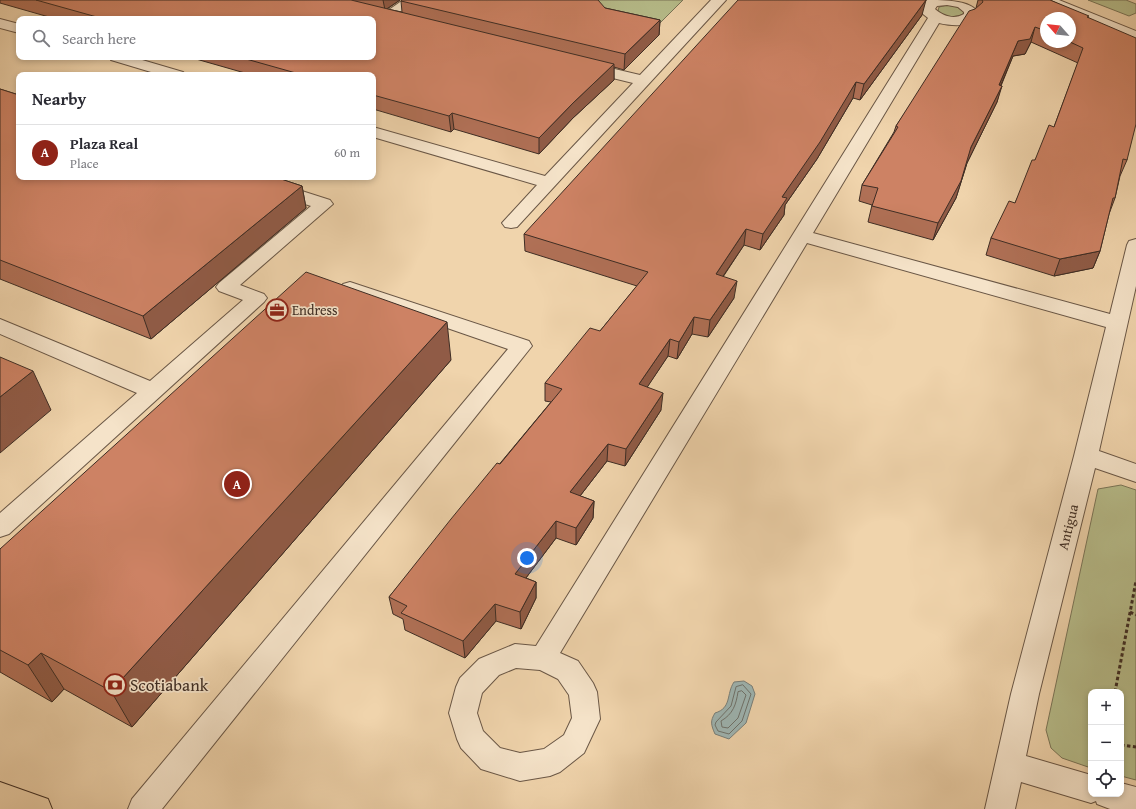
<!DOCTYPE html>
<html lang="en">
<head>
<meta charset="utf-8">
<style>
	:root { --surface:#fff; --page:#f2f2f3; --text:#2b2b33; --muted:#7c7c81; --line:#e1e1e2; --accent:#8f2418 }
	body { margin:0; font-family:"Gentium Book Plus",serif; background:var(--page); color:var(--text) }
	.controls { position:absolute; right:12px; bottom:12px; display:grid; overflow:hidden; border-radius:8px; box-shadow:0 2px 6px #0003 }
	.controls button { width:36px; height:36px; display:grid; place-items:center; padding:0; border:0; border-bottom:1px solid var(--line); background:var(--surface); color:var(--text); font:20px sans-serif }
	.compass { position:absolute; left:1040px; top:12px; width:36px; height:36px; border-radius:50%; background:var(--surface); box-shadow:0 2px 6px #0003; rotate:297deg }
	.you { position:absolute; left:527px; top:558px; width:14px; height:14px; margin:-10px; border:3px solid #fff; border-radius:50%; background:#1a73e8; box-shadow:0 0 0 6px #1a73e833 }
	.badge { display:grid; place-items:center; width:26px; height:26px; border-radius:50%; background:var(--accent); color:#fff; font-size:13px; font-weight:700 }
	.pin { position:absolute; translate:-50% -50%; border:2px solid #fff; box-shadow:0 1px 4px #0006 }
	.list { margin:0; padding:0; list-style:none }
	h2 { display:flex; justify-content:space-between; align-items:center; height:52px; margin:0; padding:0 16px; font-size:17px }
	h2 small { font-size:13px; font-weight:400; color:var(--muted) }
	.list li { display:grid; grid-template-columns:26px 1fr auto; gap:12px; align-items:center; box-sizing:border-box; height:56px; padding:0 16px; border-top:1px solid var(--line) }
	.list b { display:block; font-size:15px; white-space:nowrap }
	.list p { margin:0; font-size:13px; white-space:nowrap; color:var(--muted) }
	.list em { font-size:13px; font-style:normal; color:var(--muted) }
	.icon { flex:none; width:22px; height:22px; fill:none; stroke:currentColor; stroke-width:2; stroke-linecap:round; stroke-linejoin:round }
	.map { position:relative; flex:none; width:1136px; height:809px; overflow:hidden }
	.search { position:absolute; background:var(--surface); box-shadow:0 2px 6px #0003; left:16px; top:16px; width:360px; height:44px; display:flex; align-items:center; gap:10px; box-sizing:border-box; padding:0 14px; border-radius:8px; color:var(--muted); font-size:15px }
	.panel { position:absolute; background:var(--surface); box-shadow:0 2px 6px #0003; left:16px; top:72px; width:360px; height:108px; border-radius:8px }
	.map>svg:first-child { display:block }
	.green { fill:#b7bd8b; stroke:#7a7558 }
	.water { fill:#9eb6b4; stroke:#787f7a }
	.lines { fill:none; stroke-linecap:round; stroke-linejoin:round }
	.shore { stroke:#6e726c; stroke-width:1 }
	.minor-casing { stroke:#6a5746; stroke-width:2 }
	.major-casing { stroke:#3e2d24; stroke-width:2 }
	.path { stroke:#3e2d24; stroke-width:3; stroke-dasharray:3.5 2.5; stroke-linecap:butt }
	.minor { fill:#f5e3c9; fill-rule:evenodd }
	.major { fill:#f0d4ac; fill-rule:evenodd }
	.wall { fill:#b07056; stroke:#3e2d24; fill-rule:evenodd }
	.shaded-wall { fill:#905b46; stroke:#3e2d24 }
	.building { fill:#cd8264; stroke:#3e2d24 }
	.labels { text-anchor:middle; stroke-width:3.5; stroke-linejoin:round; paint-order:stroke }
	.poi-label { font-size:14px; fill:#3e2d24; stroke:#f5e3c9; text-anchor:start }
	.street-label { font-size:14px; fill:#3e2d24; stroke:#f5e3c9 }
	.near-poi-label { font-size:17px; fill:#3e2d24; stroke:#f5e3c9; text-anchor:start }
</style>
</head>
<body>
<div class="map">
<svg width="1136" height="809" viewBox="0 0 1136 809">
	<rect width="100%" height="100%" fill="#f0d4ac"/>
	<filter id="stains"><feTurbulence type="fractalNoise" baseFrequency=".005" numOctaves="4"/><feColorMatrix values="0 0 0 0 .2 0 0 0 0 .09 0 0 0 0 .02 0 0 0 .5 -.17"/></filter>
	<radialGradient id="worn" r=".72"><stop offset=".6" stop-color="#630" stop-opacity="0"/><stop offset="1" stop-color="#630" stop-opacity=".3"/></radialGradient>
	<g class="green">
		<polygon points="513,0 683,0 651,32"/>
		<polygon points="1088,0 1126,0 1136,4 1136,13 1129,16"/>
		<path d="M948 5 957 7 964 12V13C956 19 945 17 938 11L939 7Z"/>
		<polygon points="1121,485 1136,490 1136,780 1121,776 1121,692 1091,692 1091,768 1062,758 1051,748 1046,730 1098,489"/>
	</g>
	<path class="water" d="M744 681 752 686 755 694 746 723 729 739 715 734C711 725 710 721 715 713 732 708 726 694 734 682Z"/>
	<g class="lines">
		<g class="shore">
			<polygon points="743,685 751,694 742,721 729,734 718,731 715,725 716,722 731,706 736,687"/>
			<path d="M742 691 746 695 738 718 728 728 722 727 721 721C733 714 736 705 738 692Z"/>
		</g>
		<g class="minor-casing">
			<g id="minor">
				<polygon points="403,0 419,0 393,20 388,21 383,20 381,17 383,14"/>
				<polygon points="711,0 726,0 517,227 511,228 505,227 502,223 537,185 373,137 373,127 545,176 633,83 580,70 577,67 580,64 585,62 640,75"/>
				<path d="M927 0C942 0 978 0 978 16 970 28 952 26 939 23L813 233 1110 314 1127 245 1129 241 1136 239V286L1099 451 1136 464V482L1095 468 1039 694 1026 756 1091 775V794H1121V783L1136 787V809H1110L1097 804 1096 801 1091 803 1021 782 1015 809H985L1011 694 1074 456 1106 327 807 243 560 653 578 661 593 683 597 692 600 719 584 753 560 772 550 776 520 781 481 769 461 748 457 739 449 713 456 687 460 678 479 659 515 644 536 646 928 18 923 14 920 7ZM947 5 958 7 964 12V14C954 20 943 16 935 9L937 6ZM516 668 540 670 558 679 569 695 572 718 564 735 544 749 520 753 500 748 483 731 477 713 482 693 499 675Z"/>
				<polygon points="1040,0 1059,0 1136,31 1136,40 1042,3"/>
				<polygon points="0,19 19,24 19,33 0,28"/>
				<polygon points="109,57 132,57 183,72 186,75 161,75 111,60"/>
				<polygon points="231,177 258,177 330,200 333,204 240,285 264,294 267,298 264,302 9,534 0,537 0,513 137,393 0,334 0,319 150,381 243,300 219,291 216,287 219,283 311,206 234,181"/>
				<polygon points="350,282 529,341 532,346 162,809 128,809 132,799 508,349 343,292 340,288 343,284"/>
			</g>
		</g>
		<g class="major-casing">
			<polygon id="major" points="0,782 48,799 52,809 0,809"/>
		</g>
		<g class="path">
			<polyline points="1130,612 1136,615"/>
			<polyline points="1115,692 1136,581"/>
			<polyline points="1121,745 1136,747"/>
		</g>
		<use href="#minor" class="minor"/>
		<use href="#major" class="major"/>
	</g>
	<g class="wall">
		<polygon points="0,0 400,0 387,9 402,12 401,1 605,8 660,20 659,35 624,70 614,67 614,80 573,118 539,154 454,129 451,132 373,109 373,75 252,75 189,57 373,57 373,19 56,19 0,3"/>
		<path d="M978 0H1050L1089 18 1127 160 1120 176 1115 198 1109 214 1100 251 1093 268 1054 276 986 255 991 238 1015 203 1035 160 1054 127 1078 63 1031 42 1025 54 1013 56 1001 86 997 102 967 163 956 198 933 240 868 222 872 205 859 201 862 185 894 132 896 126 976 8ZM1046 18 1070 42H1046Z"/>
		<polygon points="922,15 860,100 853,98 817,159 785,205 784,215 760,250 744,245 723,277 734,298 708,337 692,334 677,359 668,356 647,387 661,410 625,466 607,461 580,496 594,501 593,518 576,545 556,538 526,578 536,582 536,598 521,629 496,621 465,658 405,630 403,619 393,614 389,597 551,402 545,401 545,383 600,331 637,286 525,251 524,234"/>
		<polygon points="0,89 302,186 306,208 151,339 0,279"/>
		<polygon points="451,360 132,727 64,689 52,702 0,672 0,549"/>
	</g>
	<g class="shaded-wall">
		<polygon points="383,0 400,0 385,10"/>
		<polygon points="926,0 922,15 860,100 864,84"/>
		<polygon points="660,20 659,35 624,70 625,54"/>
		<polygon points="1035,27 1031,42 1025,54 1013,56 994,101 999,85 1018,41"/>
		<polygon points="614,64 614,80 573,118 539,154 539,138 573,103"/>
		<polygon points="856,82 853,98 817,159 785,205 784,215 760,250 763,234 782,197"/>
		<polygon points="1002,86 997,102 967,163 956,198 933,240 938,223 971,147"/>
		<polygon points="452,113 454,129 451,132 449,116"/>
		<polygon points="302,186 306,208 151,339 143,316"/>
		<polygon points="746,229 744,245 713,291 716,274"/>
		<polygon points="1100,251 1093,268 1054,276 1060,259"/>
		<polygon points="737,281 734,298 708,337 710,320"/>
		<polygon points="694,317 692,334 677,359 679,342"/>
		<polygon points="447,322 451,360 132,727 111,691"/>
		<polygon points="670,339 668,356 638,401 639,384"/>
		<polygon points="33,371 51,410 0,453 0,397"/>
		<polygon points="663,393 661,410 625,466 626,449"/>
		<polygon points="608,444 607,461 570,509 570,492"/>
		<polygon points="594,501 593,518 576,545 576,528"/>
		<polygon points="556,521 556,538 516,591 515,574"/>
		<polygon points="536,582 536,598 521,629 520,612"/>
		<polygon points="495,604 496,621 465,658 463,641"/>
		<polygon points="41,653 64,689 52,702 28,665"/>
	</g>
	<g class="building">
		<polygon points="36,0 351,0 614,64 573,103 539,138 452,113 449,116 373,95 373,75 303,75 239,57 373,57 373,19 104,19"/>
		<polygon points="402,0 598,0 605,8 660,20 625,54 401,1"/>
		<polygon points="738,0 926,0 864,84 856,82 820,142 782,197 787,198 763,234 746,229 716,274 737,281 710,320 694,317 679,342 670,339 639,384 663,393 626,449 608,444 570,492 594,501 576,528 556,521 515,574 536,582 520,612 495,604 463,641 401,613 407,606 389,597 451,519 497,463 500,464 562,389 545,383 590,328 600,331 648,272 524,234"/>
		<polygon points="982,0 1050,0 1089,16 1087,17 1136,38 1136,124 1127,160 1123,159 1115,198 1113,198 1100,251 1060,259 991,238 1009,201 1015,203 1032,160 1035,160 1049,125 1054,127 1083,48 1070,42 1070,18 1046,18 1046,31 1035,27 1030,39 1018,41 999,85 1002,86 971,147 961,181 938,223 872,206 878,188 862,185 898,127 896,126 969,11 975,9 983,2"/>
		<polygon points="0,89 19,95 19,177 275,177 302,186 143,316 0,260"/>
		<polygon points="306,272 447,322 111,691 41,653 28,665 0,650 0,549"/>
		<polygon points="0,357 33,371 0,397"/>
	</g>
	<defs>
		<g id="office-ring" transform="scale(1.15)"><circle r="9.5" fill="#f5e3c9" stroke="#8f2418" stroke-width="1.5"/><path d="M-6-3h4V-5.5h4V-3h4V5H-6ZM-1-4.5V-3h2v-1.5ZM-6 0V1H6V0Z" fill="#8f2418"/></g>
		<g id="bank-ring" transform="scale(1.15)"><circle r="9.5" fill="#f5e3c9" stroke="#8f2418" stroke-width="1.5"/><path d="M-6-4H6V4H-6ZM0-2.3a2.3 2.3 0 1 0 0 4.6a2.3 2.3 0 1 0 0-4.6Z" fill="#8f2418"/></g>
	</defs>
	<g fill-rule="evenodd">
		<use href="#office-ring" x="277" y="310"/>
		<use href="#bank-ring" x="115" y="685"/>
	</g>
	<g class="labels">
		<g class="poi-label">
			<text x="292" y="315">Endress</text>
		</g>
		<g class="street-label">
			<text transform="translate(1068 527) rotate(-76)" y="5">Antigua</text>
		</g>
		<g class="near-poi-label">
			<text x="130" y="691">Scotiabank</text>
		</g>
	</g>
	<rect width="100%" height="100%" filter="url(#stains)"/>
	<rect width="100%" height="100%" fill="url(#worn)"/>
</svg>
<div class="controls">
<button>+</button>
<button>−</button>
<button><svg class="icon" aria-label="locate" viewBox="0 0 24 24"><circle cx="12" cy="12" r="6"/><path d="M12 2v4M12 18v4M2 12h4M18 12h4"/></svg></button>
</div>
<svg class="compass" viewBox="-18 -18 36 36"><path d="M0-13l5 13h-10z" fill="#e53935"/><path d="M0 13l5-13h-10z" fill="#7c7c81"/></svg>
<div class="you"></div>
<div class="pin badge" style="left:237px;top:484px">A</div>
<div class="search"><svg class="icon" aria-label="search" viewBox="0 0 24 24"><circle cx="10" cy="10" r="6"/><path d="M15 15l6 6"/></svg>Search here</div>
<section class="panel">
<h2>Nearby<small></small></h2>
<ul class="list">
<li><span class="badge">A</span><div><b>Plaza Real</b><p>Place</p></div><em>60 m</em></li>
</ul>
</section>
</div>
</body>
</html>
